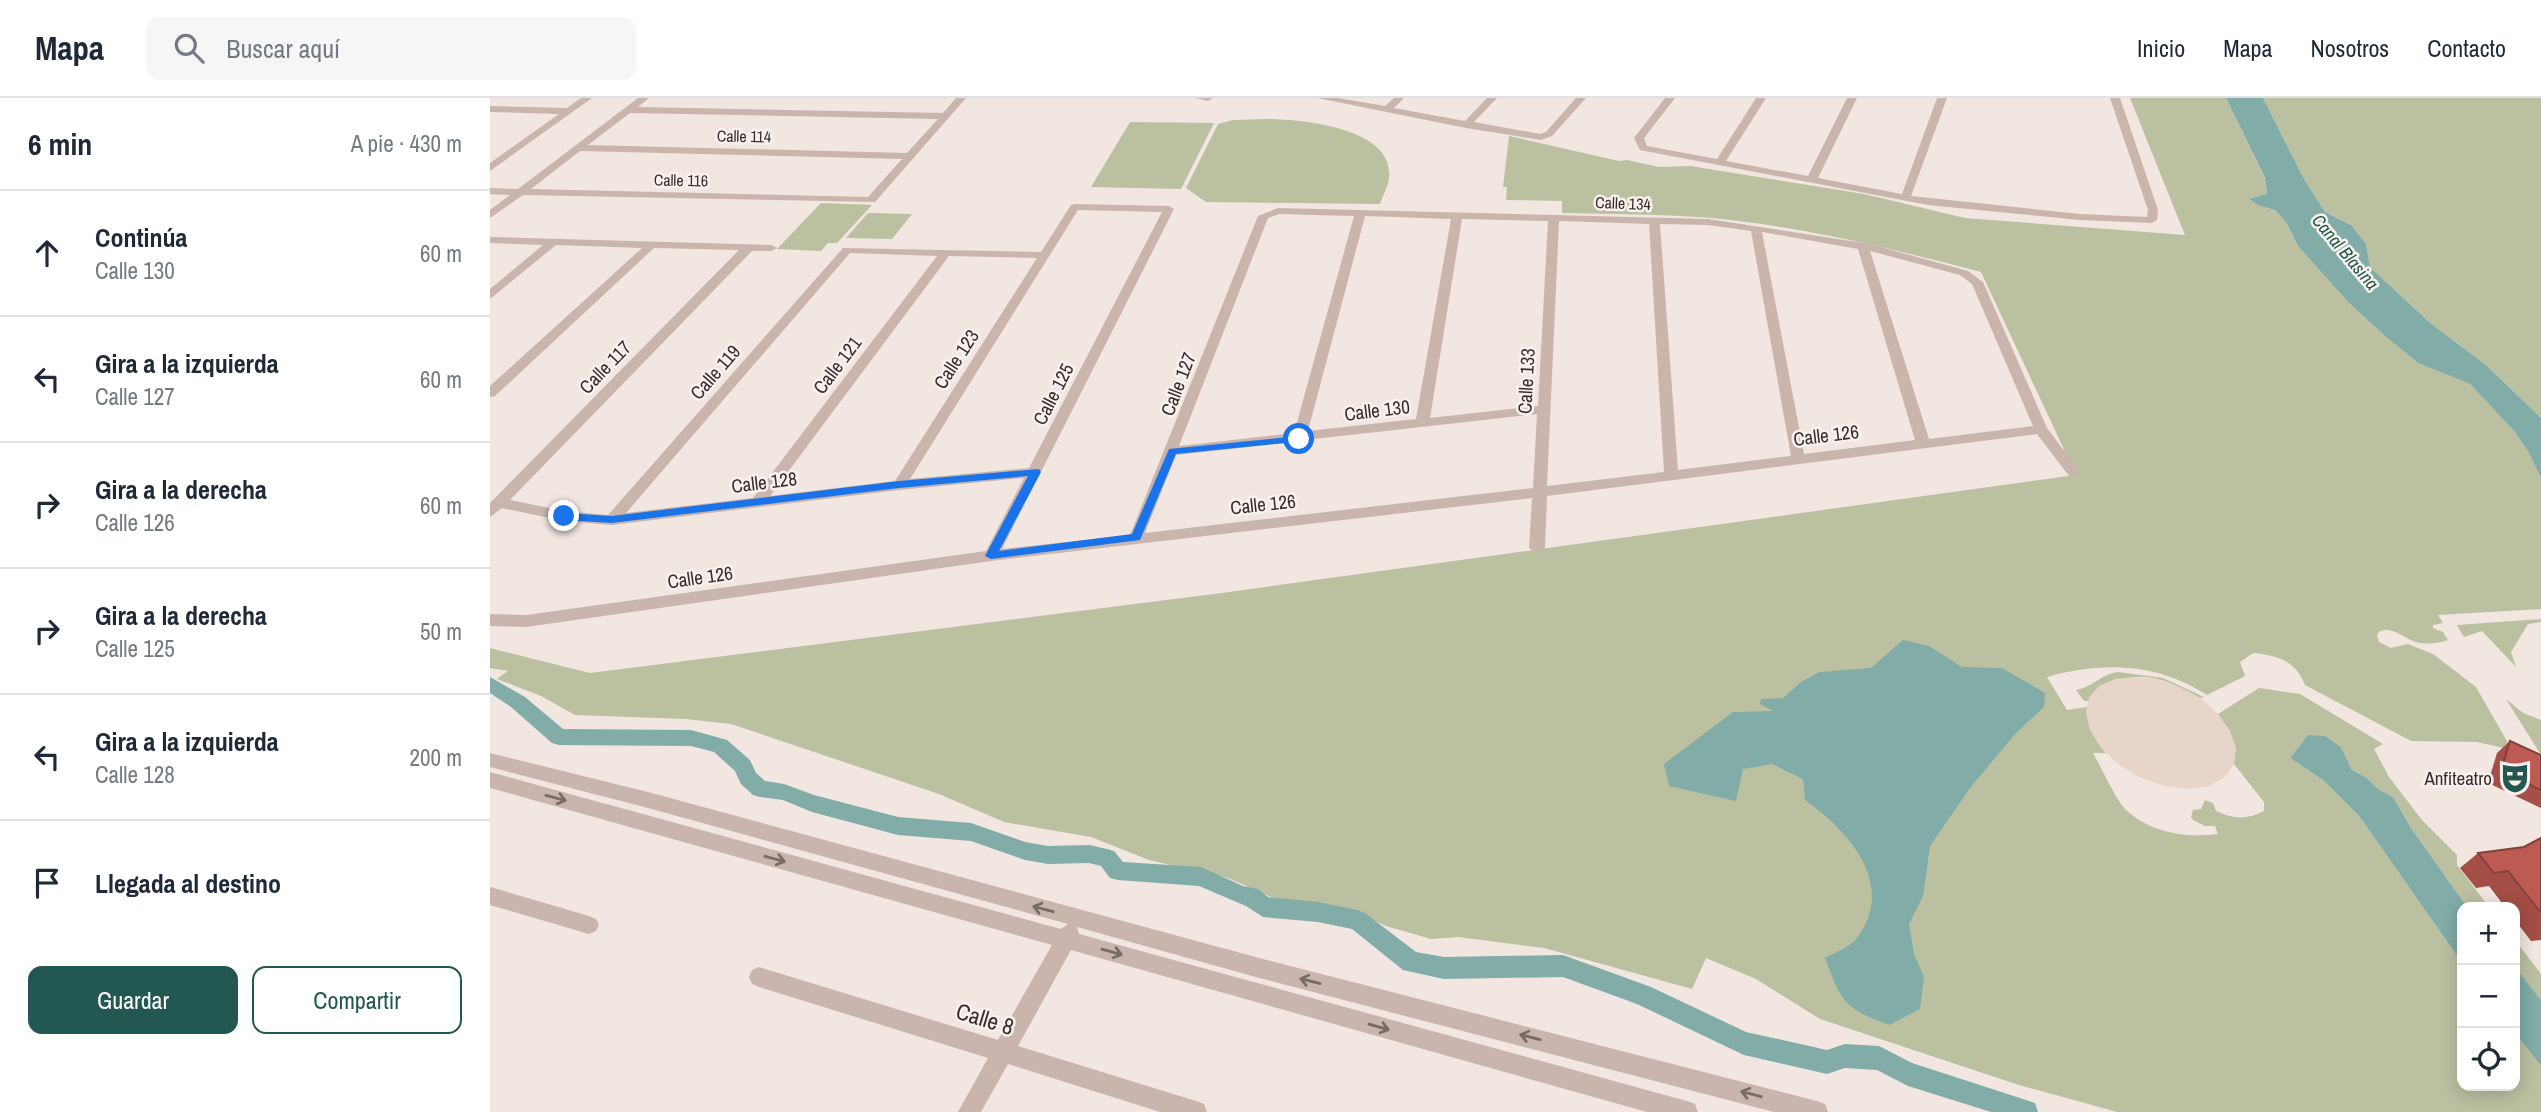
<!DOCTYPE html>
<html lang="es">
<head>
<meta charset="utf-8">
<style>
	:root { --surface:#fff; --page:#f6f6f7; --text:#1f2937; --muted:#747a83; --line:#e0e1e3; --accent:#235751 }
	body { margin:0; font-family:"Archivo Narrow",sans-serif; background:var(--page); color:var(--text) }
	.controls { position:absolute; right:21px; bottom:21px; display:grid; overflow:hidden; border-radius:14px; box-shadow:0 4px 18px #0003 }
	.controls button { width:63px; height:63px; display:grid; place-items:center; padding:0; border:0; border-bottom:2px solid var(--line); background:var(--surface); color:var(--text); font:35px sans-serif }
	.stop { position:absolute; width:21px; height:21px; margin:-16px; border:5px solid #1a73e8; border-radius:50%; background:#fff }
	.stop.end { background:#1a73e8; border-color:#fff; box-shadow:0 2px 7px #0008 }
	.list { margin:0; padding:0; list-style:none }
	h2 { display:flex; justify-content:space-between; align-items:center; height:91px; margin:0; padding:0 28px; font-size:30px }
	h2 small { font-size:23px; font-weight:400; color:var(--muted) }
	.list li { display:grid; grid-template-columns:46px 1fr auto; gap:21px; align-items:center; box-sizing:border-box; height:126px; padding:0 28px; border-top:2px solid var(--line) }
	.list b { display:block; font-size:26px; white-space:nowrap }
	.list p { margin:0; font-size:23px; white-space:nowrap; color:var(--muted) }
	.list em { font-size:23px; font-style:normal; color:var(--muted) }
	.actions { display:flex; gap:14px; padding:21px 28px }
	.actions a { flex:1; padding:16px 0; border:2px solid var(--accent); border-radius:14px; text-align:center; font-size:24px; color:var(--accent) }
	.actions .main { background:var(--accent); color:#fff }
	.icon { flex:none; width:38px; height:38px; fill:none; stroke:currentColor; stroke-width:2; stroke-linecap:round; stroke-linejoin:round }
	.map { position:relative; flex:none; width:2051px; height:1014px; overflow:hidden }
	header { display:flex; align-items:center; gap:42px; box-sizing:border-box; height:98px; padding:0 35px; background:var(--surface); border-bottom:2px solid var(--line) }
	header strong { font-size:33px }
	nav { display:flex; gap:38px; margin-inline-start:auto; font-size:24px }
	.search { width:490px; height:63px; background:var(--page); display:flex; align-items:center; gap:18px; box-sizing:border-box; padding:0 24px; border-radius:14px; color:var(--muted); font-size:26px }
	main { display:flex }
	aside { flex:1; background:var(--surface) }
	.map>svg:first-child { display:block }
	.green { fill:#bbc0a1 }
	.plaza { fill:#e8d5c9 }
	.water { fill:#81aca7 }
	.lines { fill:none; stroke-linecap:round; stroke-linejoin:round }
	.canal { fill:#81aca7; fill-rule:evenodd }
	.minor { fill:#c9b5ad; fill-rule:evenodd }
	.wall { fill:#a34e47 }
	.building { fill:#bd5b53; stroke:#84403a; stroke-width:2 }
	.oneway { stroke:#796a66 }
	.route { fill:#1a73e8 }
	.labels { text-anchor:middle; stroke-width:5; stroke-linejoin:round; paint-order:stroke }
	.far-street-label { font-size:16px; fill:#382d2b; stroke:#f9f1ed }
	.far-water-label { font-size:18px; font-style:italic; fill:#235751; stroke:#f9f1ed }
	.street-label { font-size:19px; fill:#382d2b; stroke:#f9f1ed }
	.poi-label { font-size:19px; fill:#382d2b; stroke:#f9f1ed; text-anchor:end }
	.near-street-label { font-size:23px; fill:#382d2b; stroke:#f9f1ed }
</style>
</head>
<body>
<header>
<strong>Mapa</strong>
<div class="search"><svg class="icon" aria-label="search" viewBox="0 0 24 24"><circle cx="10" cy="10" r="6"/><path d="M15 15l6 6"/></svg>Buscar aquí</div>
<nav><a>Inicio</a><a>Mapa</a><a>Nosotros</a><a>Contacto</a></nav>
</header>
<main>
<aside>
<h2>6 min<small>A pie · 430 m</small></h2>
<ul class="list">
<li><svg class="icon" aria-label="ahead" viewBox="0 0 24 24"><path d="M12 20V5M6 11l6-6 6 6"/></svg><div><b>Continúa</b><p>Calle 130</p></div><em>60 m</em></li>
<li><svg class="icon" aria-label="left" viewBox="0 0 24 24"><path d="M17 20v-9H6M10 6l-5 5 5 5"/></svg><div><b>Gira a la izquierda</b><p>Calle 127</p></div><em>60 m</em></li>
<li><svg class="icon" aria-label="right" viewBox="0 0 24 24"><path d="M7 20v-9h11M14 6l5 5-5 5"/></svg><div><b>Gira a la derecha</b><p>Calle 126</p></div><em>60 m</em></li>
<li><svg class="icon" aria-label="right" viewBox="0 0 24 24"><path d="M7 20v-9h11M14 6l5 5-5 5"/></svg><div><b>Gira a la derecha</b><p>Calle 125</p></div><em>50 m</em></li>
<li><svg class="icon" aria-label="left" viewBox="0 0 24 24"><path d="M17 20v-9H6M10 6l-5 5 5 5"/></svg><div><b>Gira a la izquierda</b><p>Calle 128</p></div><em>200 m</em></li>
<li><svg class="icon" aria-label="arrive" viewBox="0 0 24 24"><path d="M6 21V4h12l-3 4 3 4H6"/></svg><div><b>Llegada al destino</b></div></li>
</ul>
<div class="actions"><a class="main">Guardar</a><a>Compartir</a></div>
</aside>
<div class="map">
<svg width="2051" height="1014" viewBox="0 0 2051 1014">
	<rect width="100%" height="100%" fill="#f1e6e0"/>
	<g class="green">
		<path d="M1640 0H1736L1775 81 1777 96 1770 108 1785 112 1796 124 1808 148 1858 204 1895 238 1928 265 1980 286 2025 334 2039 355 2051 380V511L1948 517 1953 525 1943 527V530L1953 534 1958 542C1945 546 1930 548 1917 540 1907 535 1902 530 1890 533L1887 537 1889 544 1901 550 1918 546 1943 556 1986 589 2022 652 1987 644 1921 643 1815 587C1806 563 1787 557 1763 555L1750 564 1755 578 1717 597C1668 565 1612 563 1557 579L1577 612 1597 609C1595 622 1607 646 1616 655H1603C1611 669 1626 702 1636 712 1661 735 1695 740 1728 736L1725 728H1715L1703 722 1701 719 1703 712 1711 711 1715 702 1723 705 1726 713C1743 721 1757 722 1774 713V704L1744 666C1746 645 1740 633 1728 616L1769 590 1810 596 1893 646 1884 651 1899 679 1932 722 1967 757V767L1999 809H1977L1921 730 1903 699 1888 691 1877 680 1862 672 1851 649 1835 638 1813 643 1800 660 1833 682 1870 719 1972 865V988H2025V935L2051 968V1014H1627L1529 987 1330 921 1266 881 1216 860 1202 891 1054 850 968 839 941 841 896 828 862 812 784 800 738 780 659 762 601 739 514 724 449 696 241 626 196 621 85 617 51 598 7 581 18 573 0 570V550L100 575 732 495 1586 377 1491 174C1403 151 1314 129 1222 120 1173 116 1122 116 1072 115V103L1016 102 1017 89H1013L1019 38 1129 63 1137 62 1169 69 1200 68 1374 96 1475 120 1695 137Z"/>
		<polygon points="1773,0 2051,0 2051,320 1996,267 1939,224 1880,169 1876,146 1861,127 1835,114 1814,81"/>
		<path d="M775 21C809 21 905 29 899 80 898 89 893 97 890 106L716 104 696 90 728 26 743 22Z"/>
		<polygon points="640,24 724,25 691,91 601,89"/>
		<polygon points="331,105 382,107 347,145 338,145 331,153 287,151"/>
		<polygon points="378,115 422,116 402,141 356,140"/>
		<polygon points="2051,521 2051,524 2038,526 2021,554 2026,569 1992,533 1974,539 1967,527"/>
		<path d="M1628 574 1673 580 1714 599 1710 600C1692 590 1668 577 1646 579 1632 580 1613 594 1599 600V603H1594L1586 592C1603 589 1611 576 1628 574Z"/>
		<polygon points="2016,601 2033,615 2051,622 2051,657"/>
		<polygon points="2025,842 2051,876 2051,902 2025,869"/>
	</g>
	<polygon class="plaza" points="1645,579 1666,581 1689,589 1710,600 1728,616 1740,633 1746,650 1744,666 1735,679 1719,688 1697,691 1674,688 1649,679 1628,666 1611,650 1600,632 1596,615 1599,600 1609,588 1625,581"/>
	<g class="water">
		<polygon points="1736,0 1773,0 1814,81 1835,114 1861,127 1876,146 1880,169 1939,224 1996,267 2051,320 2051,380 2039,355 2025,334 1980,286 1928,265 1895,238 1858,204 1808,148 1796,124 1785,112 1770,108 1759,101 1777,96 1775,80"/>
		<path d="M1413 542 1439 548 1472 569 1512 570 1555 595 1554 609 1525 636 1480 690 1440 748 1433 798 1419 826 1424 856 1434 879 1430 911 1399 927C1354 910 1352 905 1335 860 1344 855 1361 849 1367 840 1407 787 1359 733 1315 702L1313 681 1282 666 1253 671 1246 703 1179 688 1174 666 1243 614 1283 613 1270 606 1271 601 1293 600 1311 584 1330 574 1381 570Z"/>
		<polygon points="1818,637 1835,638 1851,649 1862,672 1877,680 1888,691 1903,699 1921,730 1977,809 1972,809 1972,865 1870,719 1833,682 1800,660"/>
		<polygon points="2025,869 2051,902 2051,968 2025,935"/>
	</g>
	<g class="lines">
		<polygon class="canal" points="0,579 35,599 73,631 201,632 237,642 260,662 266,675 275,683 294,686 324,697 408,719 481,725 535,744 558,748 599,747 617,751 624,753 633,764 711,769 753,788 768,791 778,799 828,804 867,812 875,815 926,854 954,859 1073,857 1161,889 1256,934 1337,952 1355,946 1389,948 1422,965 1536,1002 1545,1005 1548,1014 1501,1014 1418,988 1387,972 1355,970 1337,976 1254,957 1147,906 1073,879 954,881 913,872 862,831 828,824 773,819 756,808 709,788 628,782 620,780 611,768 599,765 558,766 535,762 481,743 408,737 322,714 293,702 270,699 263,697 251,686 245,673 224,654 201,648 69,647 62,645 21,609 0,595"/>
		<g class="minor">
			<polygon points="91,0 102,0 0,73 0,65 69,16 0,14 0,8 77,10"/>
			<path d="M148 0H159L148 9 453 15 466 0H476L385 104 33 97 0 120V112L20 97 0 96V90L28 91ZM140 15 448 21 417 55 98 47ZM90 53 412 61 378 99 41 91Z"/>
			<polygon points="705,0 723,0 718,3"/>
			<polygon points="827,0 848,0 895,8 904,0 914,0 904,10 975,23 997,0 1007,0 984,24 1050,36 1056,34 1086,0 1096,0 1062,38 1051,42 976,30"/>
			<polygon points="1175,0 1185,0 1154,40 1157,48 1227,61 1266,0 1276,0 1236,63 1318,78 1357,0 1367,0 1328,80 1412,96 1447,0 1457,0 1421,98 1590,116 1657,119 1658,112 1620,0 1630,0 1668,112 1667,122 1662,125 1590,122 1438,107 1150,52 1144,40"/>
			<path d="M585 106 679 108 684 111 512 451 640 437 768 118 788 110 1218 121 1380 146 1478 173 1493 184 1557 330 1591 375 1589 378H1579L1547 336 1057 398 1055 450 1047 455 1039 450 1042 400 501 463 36 529 0 528V516L36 517 496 453 534 380 409 392 122 427 74 423 12 410 0 419V405L249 152 164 150 5 298 0 299V288L152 150 66 147 0 201V191L53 147 0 145V139L281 147 287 150 281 153H262L20 402 74 413 118 417 353 150 551 154 581 107ZM588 112 672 114 539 370 420 381ZM789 116 864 118 804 335 689 348 778 120ZM875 118 961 121 926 321 818 333ZM972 121 1058 123 1048 308 940 320ZM1069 123 1159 126 1174 374 1057 388ZM1170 126 1218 127 1261 133 1301 358 1188 372ZM1272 134 1368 151 1425 342 1314 356ZM1380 153 1470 177 1482 186 1543 328 1439 341ZM360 155 447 158 263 400 136 415ZM459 158 547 160 405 383 280 398ZM1047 316 1043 390 655 435 686 357 804 344 809 345 815 342Z"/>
			<polygon points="0,655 158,694 773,861 1327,1003 1335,1006 1338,1014 1284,1014 773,881 587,829 589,836 1197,1003 1205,1006 1208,1014 1157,1014 581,852 528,948 706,1003 714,1006 717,1014 670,1014 518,966 491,1014 468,1014 498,960 269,889 262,886 259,879 262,872 269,869 508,942 562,847 0,690 0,674 571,831 578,826 158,710 0,669"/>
			<polygon points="0,789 99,818 106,821 109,827 106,833 99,836 0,807"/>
		</g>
	</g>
	<g class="wall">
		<polygon points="2020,643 2051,657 2051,710 1998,685 2007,655"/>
		<polygon points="2051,740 2051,842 2041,843 2025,822 2025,809 2015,809 1999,788 1986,790 1970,770 1988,755 2034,749"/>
	</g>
	<g class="building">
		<polygon points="2020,643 2051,657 2051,692 2011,673"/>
		<polygon points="2051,740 2051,815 2018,773 2004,775 1988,755 2034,749"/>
	</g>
	<defs><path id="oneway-shaft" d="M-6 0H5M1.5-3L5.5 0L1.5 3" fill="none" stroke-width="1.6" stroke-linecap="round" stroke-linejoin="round" transform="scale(1.75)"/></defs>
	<g class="oneway">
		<use href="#oneway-shaft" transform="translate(66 700) rotate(15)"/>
		<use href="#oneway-shaft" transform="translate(285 761) rotate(15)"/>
		<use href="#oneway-shaft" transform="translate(553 811) rotate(-165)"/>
		<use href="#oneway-shaft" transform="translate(622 854) rotate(16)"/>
		<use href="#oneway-shaft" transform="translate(820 883) rotate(-166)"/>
		<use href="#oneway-shaft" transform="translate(889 929) rotate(16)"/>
		<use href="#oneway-shaft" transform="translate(1040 939) rotate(-166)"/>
		<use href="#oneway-shaft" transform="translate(1261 996) rotate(-165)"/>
	</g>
	<polygon class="route" points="809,338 814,341 813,343 686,356 650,442 501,461 495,458 538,378 409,390 122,425 74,422 69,418 74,415 122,418 409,383 549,371 551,374 509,453 642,436 679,351"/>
	<defs>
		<g id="theatre-bare" transform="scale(2.415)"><path d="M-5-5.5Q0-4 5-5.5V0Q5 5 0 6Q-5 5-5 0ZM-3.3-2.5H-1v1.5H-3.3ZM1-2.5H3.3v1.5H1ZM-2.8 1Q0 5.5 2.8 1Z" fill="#235751" stroke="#f9f1ed" stroke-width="2.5" paint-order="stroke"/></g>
	</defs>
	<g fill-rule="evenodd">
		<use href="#theatre-bare" x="2025" y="680"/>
	</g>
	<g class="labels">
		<g class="far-street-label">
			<text transform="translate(254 38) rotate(1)" y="6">Calle 114</text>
			<text transform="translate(191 82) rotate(1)" y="6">Calle 116</text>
			<text transform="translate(1133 105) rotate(2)" y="6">Calle 134</text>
		</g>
		<g class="far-water-label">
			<text transform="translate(1855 154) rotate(50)" y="6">Canal Blasina</text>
		</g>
		<g class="street-label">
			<text transform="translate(466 261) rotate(-57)" y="7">Calle 123</text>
			<text transform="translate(347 267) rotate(-53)" y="7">Calle 121</text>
			<text transform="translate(115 269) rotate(-46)" y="7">Calle 117</text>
			<text transform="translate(225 274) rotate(-49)" y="7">Calle 119</text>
			<text transform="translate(1036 283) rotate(-87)" y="7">Calle 133</text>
			<text transform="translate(688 286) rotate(-69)" y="7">Calle 127</text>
			<text transform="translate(563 296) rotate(-63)" y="7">Calle 125</text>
			<text transform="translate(887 312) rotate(-7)" y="7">Calle 130</text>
			<text transform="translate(1336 337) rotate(-7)" y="7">Calle 126</text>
			<text transform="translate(274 384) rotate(-7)" y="7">Calle 128</text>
			<text transform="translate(773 406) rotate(-6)" y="7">Calle 126</text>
			<text transform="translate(210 479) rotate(-8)" y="7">Calle 126</text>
		</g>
		<g class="poi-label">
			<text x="2002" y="687">Anfiteatro</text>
		</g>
		<g class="near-street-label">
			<text transform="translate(495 921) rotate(17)" y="8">Calle 8</text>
		</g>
	</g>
</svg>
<div class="controls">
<button>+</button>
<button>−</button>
<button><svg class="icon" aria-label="locate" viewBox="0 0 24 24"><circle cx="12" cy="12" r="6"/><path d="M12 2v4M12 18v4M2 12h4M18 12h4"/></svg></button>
</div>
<div class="stop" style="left:809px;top:341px"></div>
<div class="stop end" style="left:74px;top:418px"></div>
</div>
</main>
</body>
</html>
